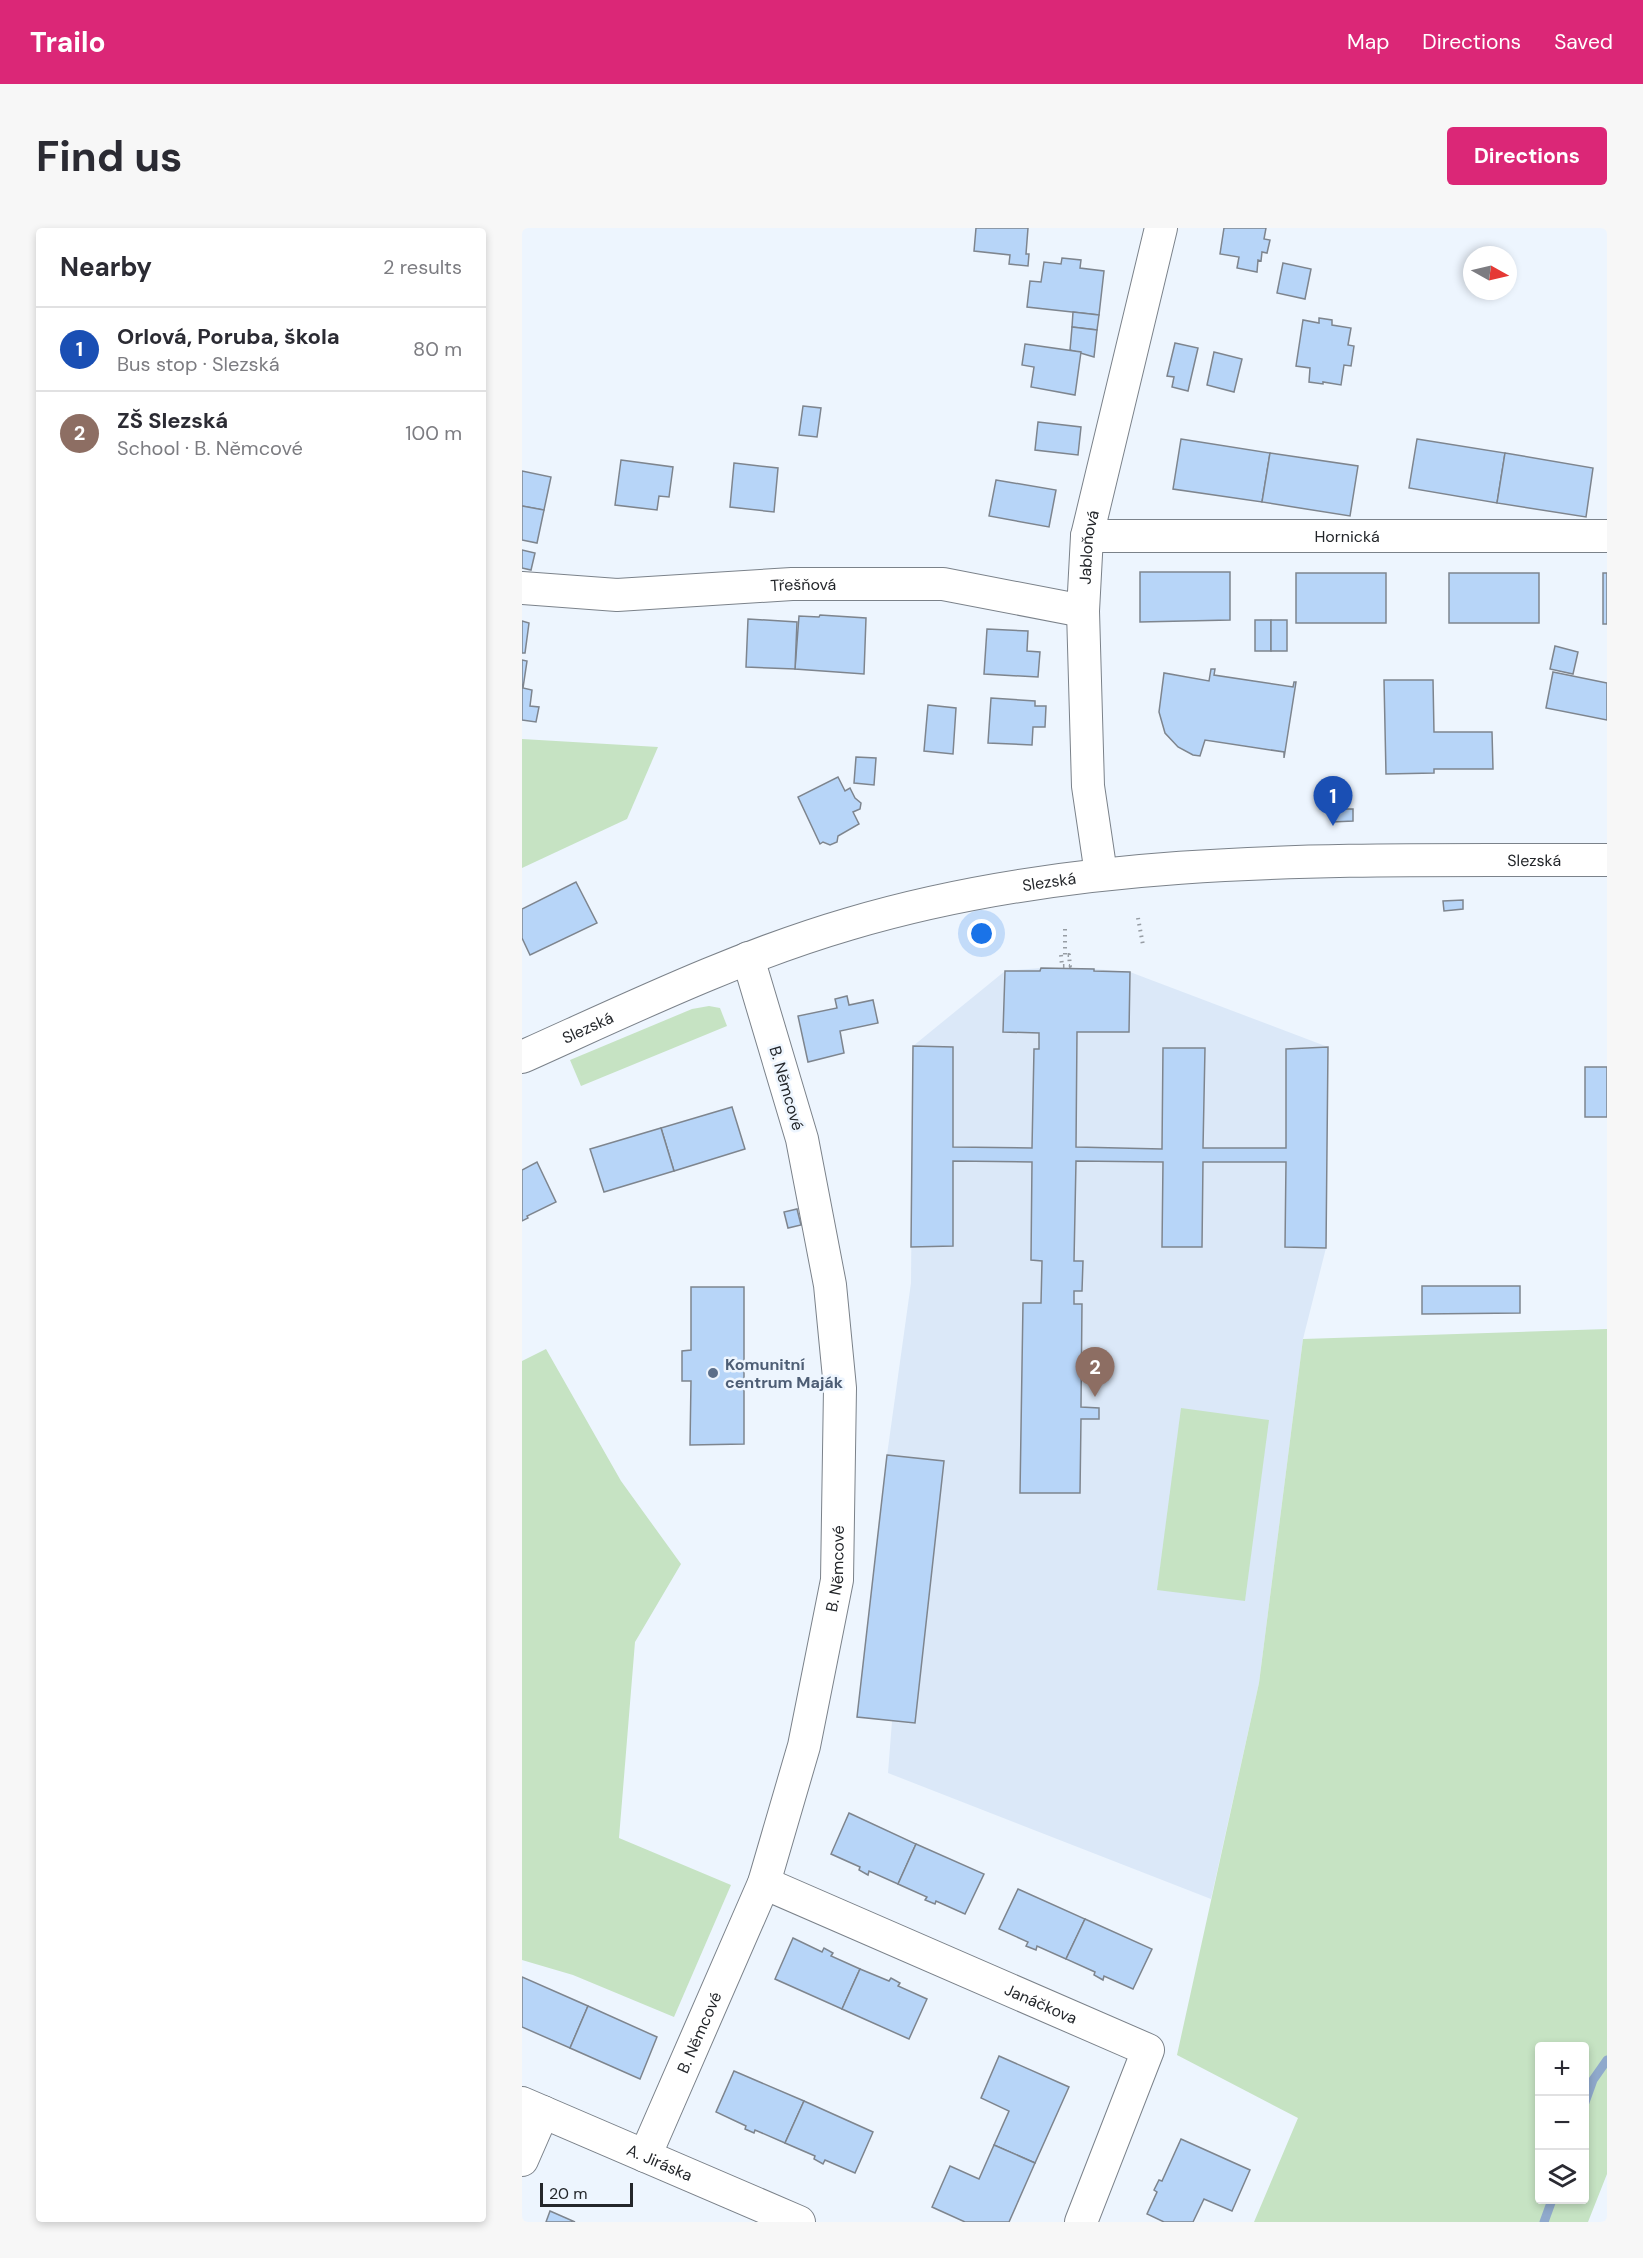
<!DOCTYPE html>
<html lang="en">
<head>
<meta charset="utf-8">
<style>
	:root { --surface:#fff; --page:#f7f7f7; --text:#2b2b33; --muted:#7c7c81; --line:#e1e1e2; --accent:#db2777 }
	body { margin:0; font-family:"DM Sans",sans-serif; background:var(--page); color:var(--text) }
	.controls { position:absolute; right:18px; bottom:18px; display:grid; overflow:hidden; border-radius:6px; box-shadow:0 3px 9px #0003 }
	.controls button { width:54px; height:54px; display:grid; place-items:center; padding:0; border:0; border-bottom:2px solid var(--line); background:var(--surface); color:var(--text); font:30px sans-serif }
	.compass { position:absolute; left:941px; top:18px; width:54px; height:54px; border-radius:50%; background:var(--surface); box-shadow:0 3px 9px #0003; rotate:98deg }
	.scale { position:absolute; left:18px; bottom:15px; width:93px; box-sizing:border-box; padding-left:6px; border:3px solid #23262a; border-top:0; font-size:16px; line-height:21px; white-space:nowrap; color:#23262a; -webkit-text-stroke:4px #edf5fe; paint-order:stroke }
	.you { position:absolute; left:460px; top:706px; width:21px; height:21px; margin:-15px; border:4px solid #fff; border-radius:50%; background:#1a73e8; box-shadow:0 0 0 9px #1a73e833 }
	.badge { display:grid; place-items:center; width:39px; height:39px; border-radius:50%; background:var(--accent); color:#fff; font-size:20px; font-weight:700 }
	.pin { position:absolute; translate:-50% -50px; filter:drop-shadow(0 2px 3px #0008) }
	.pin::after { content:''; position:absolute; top:32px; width:21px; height:18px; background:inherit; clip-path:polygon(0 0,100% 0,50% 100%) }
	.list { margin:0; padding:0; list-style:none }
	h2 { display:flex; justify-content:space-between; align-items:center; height:78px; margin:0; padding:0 24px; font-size:26px }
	h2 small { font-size:20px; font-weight:400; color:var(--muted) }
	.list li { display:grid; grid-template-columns:39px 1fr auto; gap:18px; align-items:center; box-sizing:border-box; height:84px; padding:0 24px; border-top:2px solid var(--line) }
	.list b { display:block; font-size:22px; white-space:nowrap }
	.list p { margin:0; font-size:20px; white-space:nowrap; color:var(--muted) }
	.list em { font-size:20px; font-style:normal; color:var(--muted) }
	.icon { flex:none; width:33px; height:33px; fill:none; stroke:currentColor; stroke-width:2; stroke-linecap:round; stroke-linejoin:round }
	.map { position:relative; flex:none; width:1085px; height:1994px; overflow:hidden; border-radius:6px }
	header { display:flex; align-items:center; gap:36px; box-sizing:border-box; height:84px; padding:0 30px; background:var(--accent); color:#fff }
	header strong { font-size:28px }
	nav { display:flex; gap:33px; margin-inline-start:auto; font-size:21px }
	.intro { display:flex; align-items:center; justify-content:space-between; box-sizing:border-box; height:144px; padding:0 36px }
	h1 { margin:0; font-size:42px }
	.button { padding:15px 27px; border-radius:6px; background:var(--accent); color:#fff; font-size:21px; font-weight:700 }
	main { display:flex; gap:36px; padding:0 36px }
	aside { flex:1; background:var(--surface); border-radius:6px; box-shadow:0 3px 9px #0003 }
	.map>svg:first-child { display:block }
	.built { fill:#dbe8f8 }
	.green { fill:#c6e3c3; fill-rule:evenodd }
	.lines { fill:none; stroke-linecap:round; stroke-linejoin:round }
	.stream { stroke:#8fa9cc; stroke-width:9 }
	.building { fill:#b7d5f8; stroke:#7e858e; stroke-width:1.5 }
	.minor-casing { stroke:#7b828a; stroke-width:34 }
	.path { stroke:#979da4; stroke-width:4; stroke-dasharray:1.5 4.5; stroke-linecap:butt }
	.minor { stroke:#fff; stroke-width:32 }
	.service-dot { fill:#5c6f8a; stroke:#edf5fe; stroke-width:2 }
	.labels { text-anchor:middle; stroke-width:5; stroke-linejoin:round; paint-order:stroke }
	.street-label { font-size:16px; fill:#23262a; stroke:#edf5fe }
	.service-label { font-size:16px; font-weight:bold; fill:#4e5e75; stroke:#edf5fe; text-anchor:start }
</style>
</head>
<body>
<header>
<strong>Trailo</strong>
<nav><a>Map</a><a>Directions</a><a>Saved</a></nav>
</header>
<div class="intro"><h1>Find us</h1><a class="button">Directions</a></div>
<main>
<aside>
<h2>Nearby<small>2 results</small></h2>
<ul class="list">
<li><span class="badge" style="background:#1a4fb4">1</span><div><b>Orlová, Poruba, škola</b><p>Bus stop · Slezská</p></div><em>80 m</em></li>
<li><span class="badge" style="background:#8d6e63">2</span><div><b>ZŠ Slezská</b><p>School · B. Němcové</p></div><em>100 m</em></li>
</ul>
</aside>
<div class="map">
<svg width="1085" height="1994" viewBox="0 0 1085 1994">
	<rect width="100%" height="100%" fill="#edf5fe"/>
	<polygon class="built" points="519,740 572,741 608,744 806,819 804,1020 781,1111 737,1455 689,1671 366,1545 370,1493 335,1489 365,1227 389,1055 391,818 483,743"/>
	<g class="green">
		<polygon points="0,511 136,519 105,591 0,640"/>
		<polygon points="187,778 198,780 205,798 59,858 48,832 170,781"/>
		<path d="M1085 1101V1946L1066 1994H732L776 1890 655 1827 737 1455 781 1111ZM1017 1818H1062V1972H1017Z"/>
		<polygon points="24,1121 99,1253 159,1336 113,1414 97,1610 209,1657 152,1789 51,1747 0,1732 0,1133"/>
		<polygon points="659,1180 747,1192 723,1373 635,1362"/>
	</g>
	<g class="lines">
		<g class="stream">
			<polyline points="1062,1877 1071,1852 1085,1832"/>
			<polyline points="1022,1994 1030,1972"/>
		</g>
	</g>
	<g class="building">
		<polygon points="454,0 506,0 504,26 507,26 506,38 487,36 488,27 452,23"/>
		<polygon points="702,0 744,0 742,11 748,12 745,25 740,24 739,33 736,32 735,44 715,40 717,29 698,26"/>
		<polygon points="540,30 559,32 558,40 582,43 577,87 505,79 508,53 519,54 522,34 539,36"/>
		<polygon points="761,35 789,41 783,71 755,65"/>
		<polygon points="551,84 577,87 575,102 550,99"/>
		<polygon points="797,90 810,92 810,97 829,100 826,117 832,118 829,138 822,137 819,157 801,154 801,156 787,154 788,140 774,138 781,92 797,95"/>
		<polygon points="550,99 575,102 572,129 548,122"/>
		<polygon points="653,115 676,120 666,163 650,159 652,149 645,148"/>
		<polygon points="503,116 559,124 553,167 509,159 512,139 500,137"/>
		<polygon points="692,124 720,131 712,164 685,157"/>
		<polygon points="281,178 299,180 295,209 277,207"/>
		<polygon points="516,194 559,199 556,227 513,222"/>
		<polygon points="659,211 748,225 740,274 651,261"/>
		<polygon points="895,211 983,225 975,275 887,260"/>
		<polygon points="748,225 836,238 828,288 740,274"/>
		<polygon points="983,225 1071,240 1064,289 975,275"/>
		<polygon points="99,232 151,239 147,269 137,268 135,282 93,277"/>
		<polygon points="212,235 256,240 252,284 208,279"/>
		<polygon points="0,243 29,249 22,282 0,278"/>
		<polygon points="474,252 534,262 527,299 467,288"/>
		<polygon points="0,278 22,282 15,315 0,312"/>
		<polygon points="0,322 13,325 9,342 0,340"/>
		<polygon points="618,344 708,344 708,392 618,394"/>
		<rect x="774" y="345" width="90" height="50"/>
		<rect x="927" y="345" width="90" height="50"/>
		<rect x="1081" y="345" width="4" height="51"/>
		<polygon points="298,387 344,390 342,446 273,441 277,388 297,389"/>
		<polygon points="226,391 275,394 273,441 224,439"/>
		<rect x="733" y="392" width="16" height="31"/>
		<rect x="749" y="392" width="16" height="31"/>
		<polygon points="0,393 7,395 3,425 0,425"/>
		<polygon points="465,401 506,403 505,423 518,424 516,449 462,446"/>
		<polygon points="1033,418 1056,424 1051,446 1028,441"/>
		<polygon points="0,432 5,433 1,460 10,462 8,478 17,479 14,494 0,492"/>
		<polygon points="689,441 693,441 692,447 771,459 772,454 774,454 762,530 762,524 683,512 678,528 671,527 656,519 643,505 637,484 642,445 687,453"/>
		<polygon points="1031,444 1085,455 1085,492 1024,480"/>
		<polygon points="862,452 911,452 912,504 970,504 971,541 912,541 912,545 864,546"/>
		<polygon points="469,470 513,473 513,478 524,478 523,499 511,499 510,517 466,515"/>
		<polygon points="406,477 434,480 431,526 402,523"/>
		<polygon points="334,529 354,530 352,557 332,555"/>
		<polygon points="316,549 323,563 328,560 333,570 339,575 338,581 331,584 337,596 316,608 315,614 308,617 301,614 298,616 276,569"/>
		<polygon points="809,581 831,581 831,593 810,594"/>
		<polygon points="54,654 75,695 8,727 0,710 0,681"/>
		<polygon points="941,672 941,681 922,683 921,673"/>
		<polygon points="519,740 572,741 572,743 608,744 607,804 555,804 554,919 640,921 641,820 683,820 681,920 764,920 764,821 806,819 804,1020 763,1019 764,934 681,934 680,1019 640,1019 641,934 554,933 552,1033 561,1033 560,1063 552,1063 552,1076 560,1076 559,1179 577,1180 577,1191 559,1191 558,1265 498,1265 501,1075 519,1075 520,1033 509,1032 510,934 431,933 431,1018 389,1019 391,818 431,819 431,919 510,920 512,821 517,821 517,805 481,804 483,743 518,743"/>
		<polygon points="325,768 327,777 351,772 356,795 318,803 322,825 286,834 276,788 315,780 313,771"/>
		<rect x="1063" y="839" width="22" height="50"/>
		<polygon points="210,879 223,921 152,943 139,900"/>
		<polygon points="139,900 152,943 82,964 68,921"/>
		<polygon points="15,934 34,974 5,988 6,990 0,993 0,942"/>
		<polygon points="275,981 279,997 266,1000 262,984"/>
		<polygon points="900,1058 998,1058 998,1085 900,1086"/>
		<polygon points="169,1059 222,1059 222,1216 168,1217 169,1153 160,1153 160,1123 169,1122"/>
		<polygon points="365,1227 422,1233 393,1495 335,1489"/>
		<polygon points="327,1585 394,1616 376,1656 347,1643 346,1647 337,1642 338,1639 309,1626"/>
		<polygon points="394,1616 462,1646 443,1686 414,1673 413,1676 403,1672 405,1669 376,1656"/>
		<polygon points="496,1661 563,1691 544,1731 515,1718 514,1722 504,1718 506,1714 477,1701"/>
		<polygon points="563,1691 630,1721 611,1761 582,1748 581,1752 572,1747 573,1744 544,1731"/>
		<polygon points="271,1710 300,1724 302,1720 311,1725 309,1728 338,1741 320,1781 253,1751"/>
		<polygon points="338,1741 367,1753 369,1750 378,1755 376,1758 405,1771 387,1811 320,1781"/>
		<polygon points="0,1749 66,1778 48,1820 0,1799"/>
		<polygon points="66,1778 135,1809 118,1851 48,1820"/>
		<polygon points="477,1828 547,1859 513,1935 472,1917 487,1883 459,1870"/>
		<polygon points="212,1843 282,1873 263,1915 233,1902 232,1905 223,1901 224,1898 194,1884"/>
		<polygon points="282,1873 351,1904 333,1945 303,1932 301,1936 292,1931 293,1928 263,1915"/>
		<polygon points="659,1911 728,1942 710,1983 682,1971 671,1994 642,1994 625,1986 635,1964 632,1962 637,1952 640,1953"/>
		<polygon points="472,1917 513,1935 487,1994 443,1994 410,1979 428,1938 457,1951"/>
		<polygon points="28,1983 53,1994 24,1994"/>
	</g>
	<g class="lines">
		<g class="minor-casing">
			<g id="minor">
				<path id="s1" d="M565 308H1085"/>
				<path id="s2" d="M0 360 95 367 270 356H421L561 383"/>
				<path id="s3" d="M579 646 566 558 561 383 565 308 639 0"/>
				<path id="s4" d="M0 829C107 781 214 729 327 696 572 623 832 633 1085 632"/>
				<path id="s5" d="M242 1655 626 1822 559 1994"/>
				<path id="s6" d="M0 1875 277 1994"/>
				<path id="s7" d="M123 1928 242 1655 282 1518 315 1352 318 1160 308 1057 280 911 226 730"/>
				<polyline points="0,1932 21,1884"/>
			</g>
		</g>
		<g class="path">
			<polyline points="616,690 621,717"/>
			<polyline points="543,701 543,727 539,727 540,738 548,738 547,727 543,727"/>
		</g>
		<use href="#minor" class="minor"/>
	</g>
	<circle class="service-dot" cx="191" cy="1145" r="6"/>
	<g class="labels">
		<g class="street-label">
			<text dy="6" stroke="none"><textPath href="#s1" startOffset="260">Hornická</textPath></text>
			<text dy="6" stroke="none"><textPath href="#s3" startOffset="328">Jabloňová</textPath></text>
			<text dy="6" stroke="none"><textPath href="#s2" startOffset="282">Třešňová</textPath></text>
			<text dy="6" stroke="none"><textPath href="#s4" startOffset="1044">Slezská</textPath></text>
			<text dy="6" stroke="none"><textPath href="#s4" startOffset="558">Slezská</textPath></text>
			<text dy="6" stroke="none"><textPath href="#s4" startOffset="72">Slezská</textPath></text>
			<text transform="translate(265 860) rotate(74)" y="6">B. Němcové</text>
			<text dy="6" stroke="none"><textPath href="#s7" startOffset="621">B. Němcové</textPath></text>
			<text dy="6" stroke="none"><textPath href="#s5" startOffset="302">Janáčkova</textPath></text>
			<text dy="6" stroke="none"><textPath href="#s7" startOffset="135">B. Němcové</textPath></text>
			<text dy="6" stroke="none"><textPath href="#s6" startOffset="150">A. Jiráska</textPath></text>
		</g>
		<g class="service-label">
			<text x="203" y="1142">Komunitní<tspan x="203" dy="18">centrum Maják</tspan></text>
		</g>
	</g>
</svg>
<div class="controls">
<button>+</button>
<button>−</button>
<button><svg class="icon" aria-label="layers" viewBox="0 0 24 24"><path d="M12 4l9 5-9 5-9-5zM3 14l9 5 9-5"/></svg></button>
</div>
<svg class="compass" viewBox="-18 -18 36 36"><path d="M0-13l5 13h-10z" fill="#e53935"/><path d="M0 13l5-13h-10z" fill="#7c7c81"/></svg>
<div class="scale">20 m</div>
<div class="you"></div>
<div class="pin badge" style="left:811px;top:598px;background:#1a4fb4">1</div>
<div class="pin badge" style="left:573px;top:1169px;background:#8d6e63">2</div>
</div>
</main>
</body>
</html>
